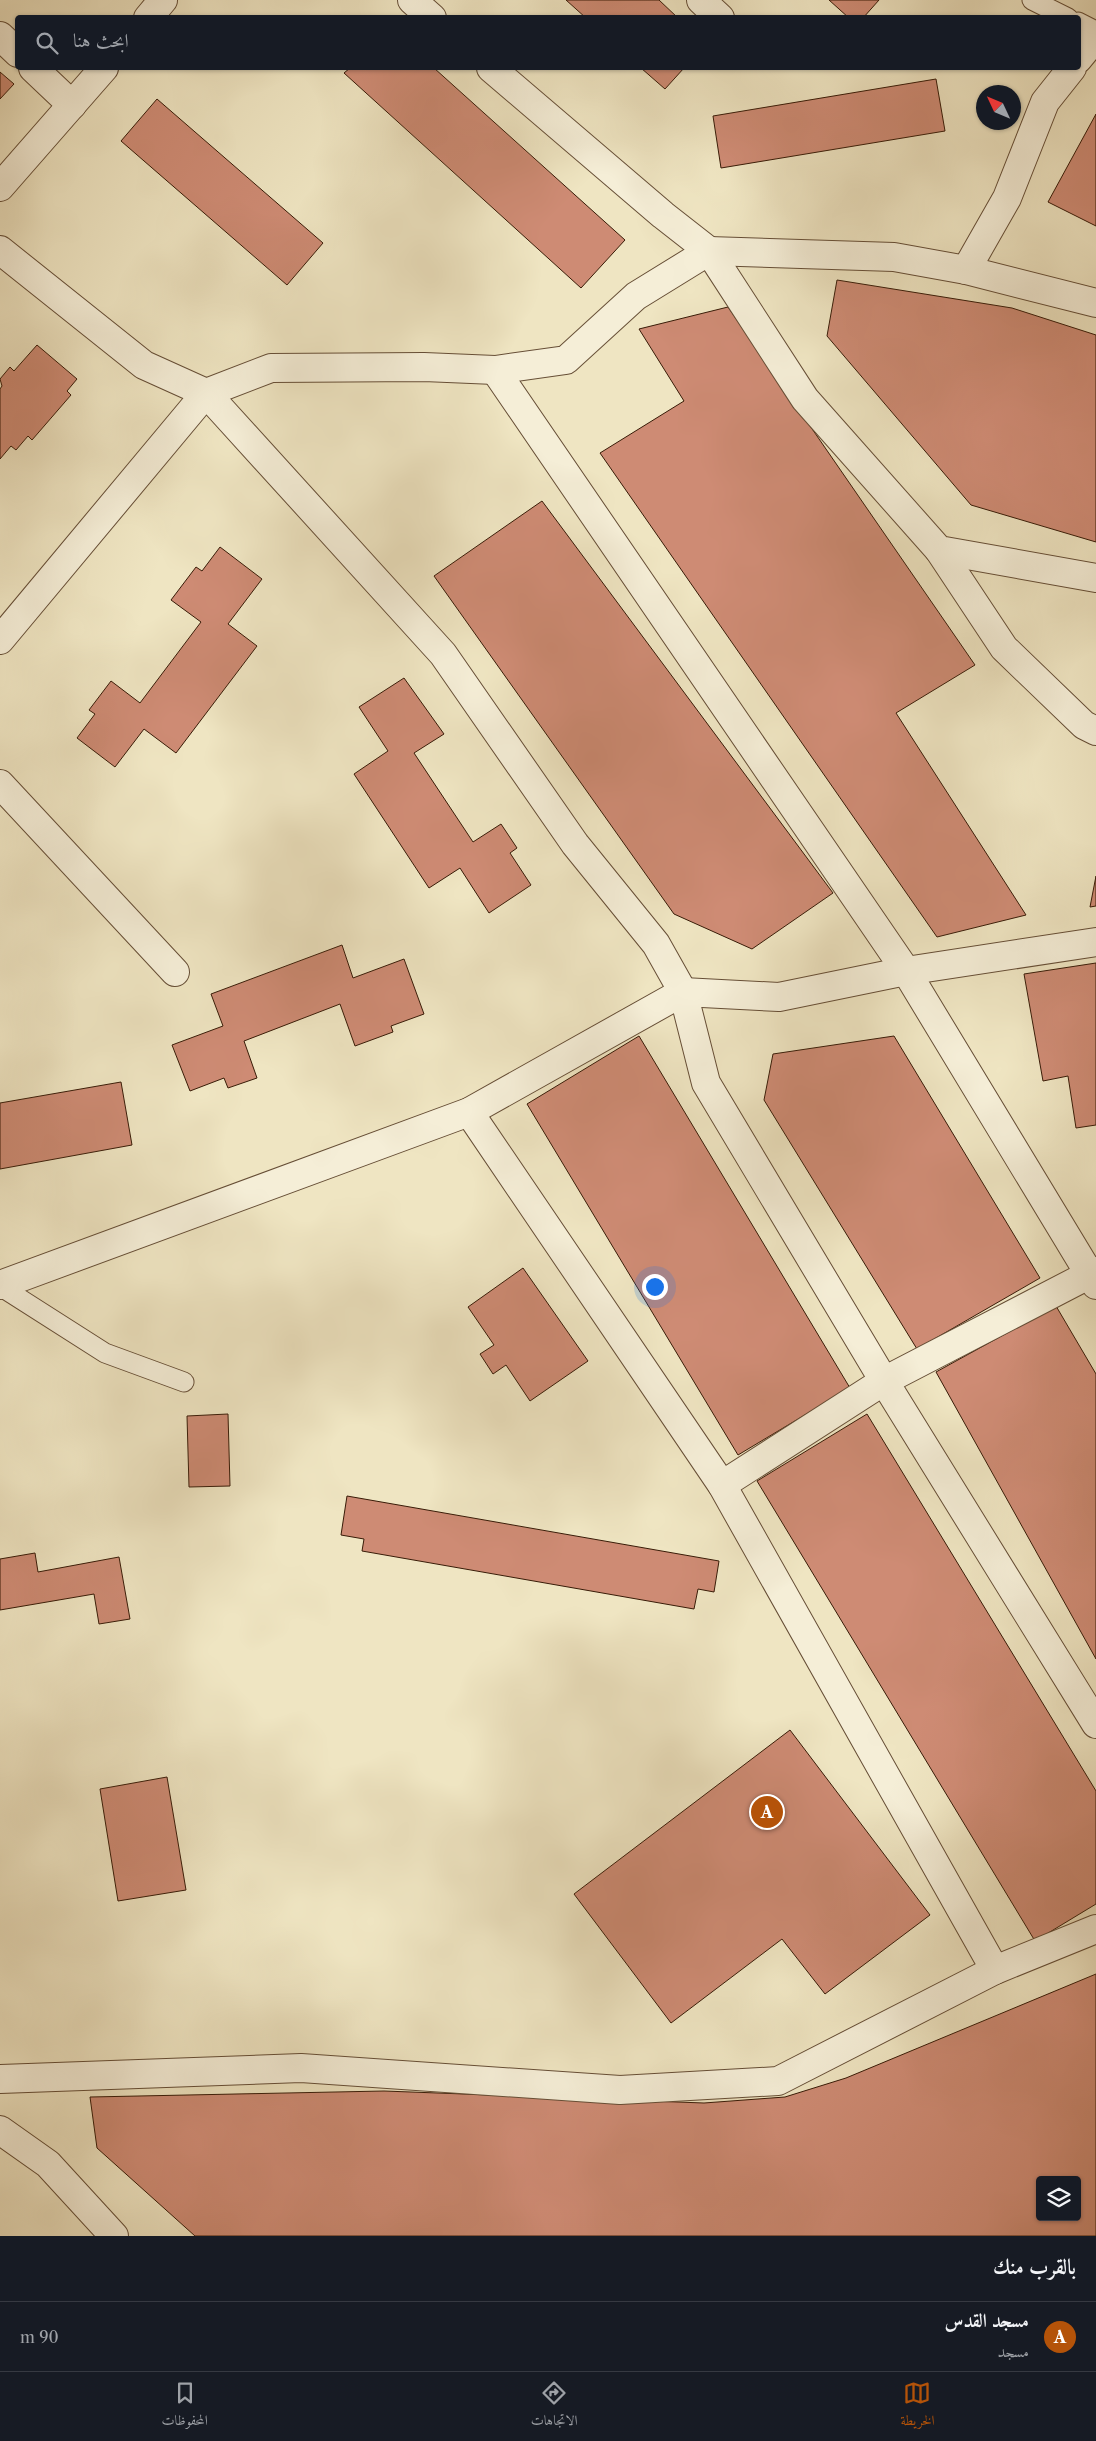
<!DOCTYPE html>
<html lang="ar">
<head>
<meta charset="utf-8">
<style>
	:root { --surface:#171b24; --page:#20242c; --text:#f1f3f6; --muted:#9ea1a6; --line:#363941; --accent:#b45309 }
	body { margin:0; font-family:"Libre Caslon Text",Amiri,serif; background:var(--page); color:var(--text); direction:rtl }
	.controls { position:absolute; right:15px; bottom:15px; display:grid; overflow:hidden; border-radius:5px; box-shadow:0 1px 4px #0004 }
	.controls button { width:45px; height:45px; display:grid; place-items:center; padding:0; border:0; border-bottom:1px solid var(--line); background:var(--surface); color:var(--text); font:25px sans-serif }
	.compass { position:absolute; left:976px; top:85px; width:45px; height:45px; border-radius:50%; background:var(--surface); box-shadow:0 1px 4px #0004; rotate:314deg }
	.you { position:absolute; left:654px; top:1286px; width:18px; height:18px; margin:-12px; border:4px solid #fff; border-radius:50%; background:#1a73e8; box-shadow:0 0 0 8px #1a73e833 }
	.badge { display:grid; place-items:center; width:32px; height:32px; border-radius:50%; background:var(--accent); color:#fff; font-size:16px; font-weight:700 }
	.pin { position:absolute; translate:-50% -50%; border:2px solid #fff; box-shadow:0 1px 5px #0006 }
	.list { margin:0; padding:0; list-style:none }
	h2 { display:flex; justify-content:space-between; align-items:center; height:65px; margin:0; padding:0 20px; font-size:21px }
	h2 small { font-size:16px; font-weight:400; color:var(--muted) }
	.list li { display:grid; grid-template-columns:32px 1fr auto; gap:15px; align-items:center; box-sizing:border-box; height:70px; padding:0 20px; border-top:1px solid var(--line) }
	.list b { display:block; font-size:19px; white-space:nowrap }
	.list p { margin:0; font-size:16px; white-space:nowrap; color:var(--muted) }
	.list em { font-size:16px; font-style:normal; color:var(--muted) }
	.icon { flex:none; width:28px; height:28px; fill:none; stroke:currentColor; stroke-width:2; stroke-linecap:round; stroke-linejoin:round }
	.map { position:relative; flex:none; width:1096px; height:2236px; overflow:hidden; direction:ltr }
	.search { position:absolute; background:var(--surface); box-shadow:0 1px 4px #0004; left:15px; right:15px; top:15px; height:55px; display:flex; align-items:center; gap:12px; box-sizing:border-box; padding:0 18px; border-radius:5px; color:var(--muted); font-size:19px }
	.sheet { height:135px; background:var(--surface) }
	nav { display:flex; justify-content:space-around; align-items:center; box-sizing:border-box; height:70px; border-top:1px solid var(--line); background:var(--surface); font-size:14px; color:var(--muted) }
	nav a { display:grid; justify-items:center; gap:2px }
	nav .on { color:var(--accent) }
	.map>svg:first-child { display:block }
	.building { fill:#ce8b74; stroke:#381b07; fill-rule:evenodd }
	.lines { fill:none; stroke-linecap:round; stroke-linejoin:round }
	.service-casing { stroke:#664e36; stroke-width:21 }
	.minor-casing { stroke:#664e36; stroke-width:30 }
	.service { stroke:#f5eed7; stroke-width:19 }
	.minor { stroke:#f5eed7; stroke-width:28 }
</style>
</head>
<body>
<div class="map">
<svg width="1096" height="2236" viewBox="0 0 1096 2236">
	<rect width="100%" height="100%" fill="#efe5c2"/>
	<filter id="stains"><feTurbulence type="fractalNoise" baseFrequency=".004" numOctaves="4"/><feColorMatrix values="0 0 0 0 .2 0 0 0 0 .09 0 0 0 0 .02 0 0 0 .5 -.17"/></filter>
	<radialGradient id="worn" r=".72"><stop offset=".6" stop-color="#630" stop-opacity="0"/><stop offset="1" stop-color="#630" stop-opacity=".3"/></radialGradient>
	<g class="building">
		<polygon points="566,0 659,0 678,18 586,18"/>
		<polygon points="829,0 879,0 863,18 849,18"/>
		<polygon points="350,68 434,68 625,240 581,288 344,73"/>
		<polygon points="641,68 684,68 665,89"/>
		<polygon points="0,72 14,84 0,99"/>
		<polygon points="936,79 945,131 721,168 713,116"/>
		<polygon points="157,99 323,243 287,285 121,141"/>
		<polygon points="1096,114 1096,226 1048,202"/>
		<polygon points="837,280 1012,308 1096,335 1096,542 971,505 827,336"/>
		<polygon points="728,307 975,665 896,713 1026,915 937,937 600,453 684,401 639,329"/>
		<polygon points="37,345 77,379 67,391 71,395 32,440 28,436 16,450 11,446 0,459 0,389 2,386 0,379 10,367 14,371"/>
		<polygon points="542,501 833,893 752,949 674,914 434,576"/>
		<polygon points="220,547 262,579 228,624 257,646 176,753 144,729 115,767 77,738 95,714 89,710 111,681 140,703 201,622 171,600 196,567 202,571"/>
		<polygon points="404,678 444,734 414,753 473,842 501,824 517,848 510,853 531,885 489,913 460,868 429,888 354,774 388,751 359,707"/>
		<polygon points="1096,876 1096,906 1090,907"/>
		<polygon points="342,945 353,978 404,959 424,1014 391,1026 393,1032 355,1046 340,1004 244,1041 257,1078 228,1088 224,1078 190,1091 172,1045 223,1026 211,994"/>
		<polygon points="1096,963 1096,1125 1076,1128 1068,1076 1043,1081 1024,974"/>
		<polygon points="639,1036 850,1388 738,1455 527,1104"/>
		<polygon points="894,1036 1040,1278 917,1349 764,1100 773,1054"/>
		<polygon points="121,1082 132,1145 0,1169 0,1103"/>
		<polygon points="523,1268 588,1361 530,1401 506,1365 493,1374 480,1354 494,1345 468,1307"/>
		<polygon points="1056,1306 1096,1374 1096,1659 936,1372"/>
		<polygon points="228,1414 230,1486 189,1487 187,1416"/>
		<polygon points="867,1414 1096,1791 1096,1904 1035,1941 757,1481"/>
		<polygon points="347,1496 719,1561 714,1592 698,1589 694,1609 362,1551 364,1539 341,1535"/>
		<polygon points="35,1553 38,1572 119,1557 130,1619 99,1624 94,1594 0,1610 0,1559"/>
		<polygon points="790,1730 930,1915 825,1994 782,1939 671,2023 574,1894"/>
		<polygon points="167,1777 186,1890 118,1901 100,1789"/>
		<path d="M1096 1974V2236H195L97 2148 90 2097 384 2091 704 2103 785 2097 846 2078ZM1040 2180H1077V2217H1040Z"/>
	</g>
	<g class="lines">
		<g class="service-casing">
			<g id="service">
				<polyline points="1032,0 1068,18"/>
				<polyline points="1078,22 1096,31"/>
				<polyline points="0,1286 105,1353 184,1382"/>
			</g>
		</g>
		<g class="minor-casing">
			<g id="minor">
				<polyline points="412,0 432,18"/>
				<polyline points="701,0 720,18"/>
				<polyline points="148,18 163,0"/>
				<polyline points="0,36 18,53"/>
				<polyline points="1078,59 1096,37"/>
				<polyline points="33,68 72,105"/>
				<polyline points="491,68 663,215 709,251 805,399 939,550 1096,578"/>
				<polyline points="0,187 104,68"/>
				<polyline points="0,250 144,365 206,393 443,654 575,844 656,944 683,992 706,1083 884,1381 1096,1724"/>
				<polyline points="966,270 1007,198 1045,102 1072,68"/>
				<polyline points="495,370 906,971 1096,1285"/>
				<polyline points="939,550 1004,648 1084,725 1096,731"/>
				<polyline points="0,640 206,393 271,368 424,367 495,370 566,360 636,296 709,251 894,257 966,270 1096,303"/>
				<polyline points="0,784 175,972"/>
				<polyline points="469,1112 722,1485 995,1970"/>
				<polyline points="0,1285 469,1112 683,992 779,997 906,971 1096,942"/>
				<polyline points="722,1485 884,1381 1096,1271"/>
				<polyline points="0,2079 301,2068 620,2090 778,2081 995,1970 1096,1929"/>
				<polyline points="0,2130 48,2164 114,2236"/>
			</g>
		</g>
		<use href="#service" class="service"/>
		<use href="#minor" class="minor"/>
	</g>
	<rect width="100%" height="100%" filter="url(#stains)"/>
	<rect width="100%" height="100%" fill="url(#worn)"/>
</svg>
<div class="controls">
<button><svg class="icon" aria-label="layers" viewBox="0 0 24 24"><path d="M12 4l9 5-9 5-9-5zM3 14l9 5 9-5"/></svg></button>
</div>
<svg class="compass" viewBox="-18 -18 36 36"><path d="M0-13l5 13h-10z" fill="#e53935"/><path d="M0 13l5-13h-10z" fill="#9ea1a6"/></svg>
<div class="you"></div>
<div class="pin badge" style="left:767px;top:1812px">A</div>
<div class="search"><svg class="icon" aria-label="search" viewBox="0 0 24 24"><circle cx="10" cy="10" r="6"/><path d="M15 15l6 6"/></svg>ابحث هنا</div>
</div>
<section class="sheet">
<h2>بالقرب منك<small></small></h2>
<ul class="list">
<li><span class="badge">A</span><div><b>مسجد القدس</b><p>مسجد</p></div><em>90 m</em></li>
</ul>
</section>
<nav>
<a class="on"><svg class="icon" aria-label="map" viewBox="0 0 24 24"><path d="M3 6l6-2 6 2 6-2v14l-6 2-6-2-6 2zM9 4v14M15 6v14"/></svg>الخريطة</a>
<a><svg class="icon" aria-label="directions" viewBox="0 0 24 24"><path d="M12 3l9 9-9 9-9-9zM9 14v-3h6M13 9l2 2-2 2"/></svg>الاتجاهات</a>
<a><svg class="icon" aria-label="saved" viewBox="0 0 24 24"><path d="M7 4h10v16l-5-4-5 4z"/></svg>المحفوظات</a>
</nav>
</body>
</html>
